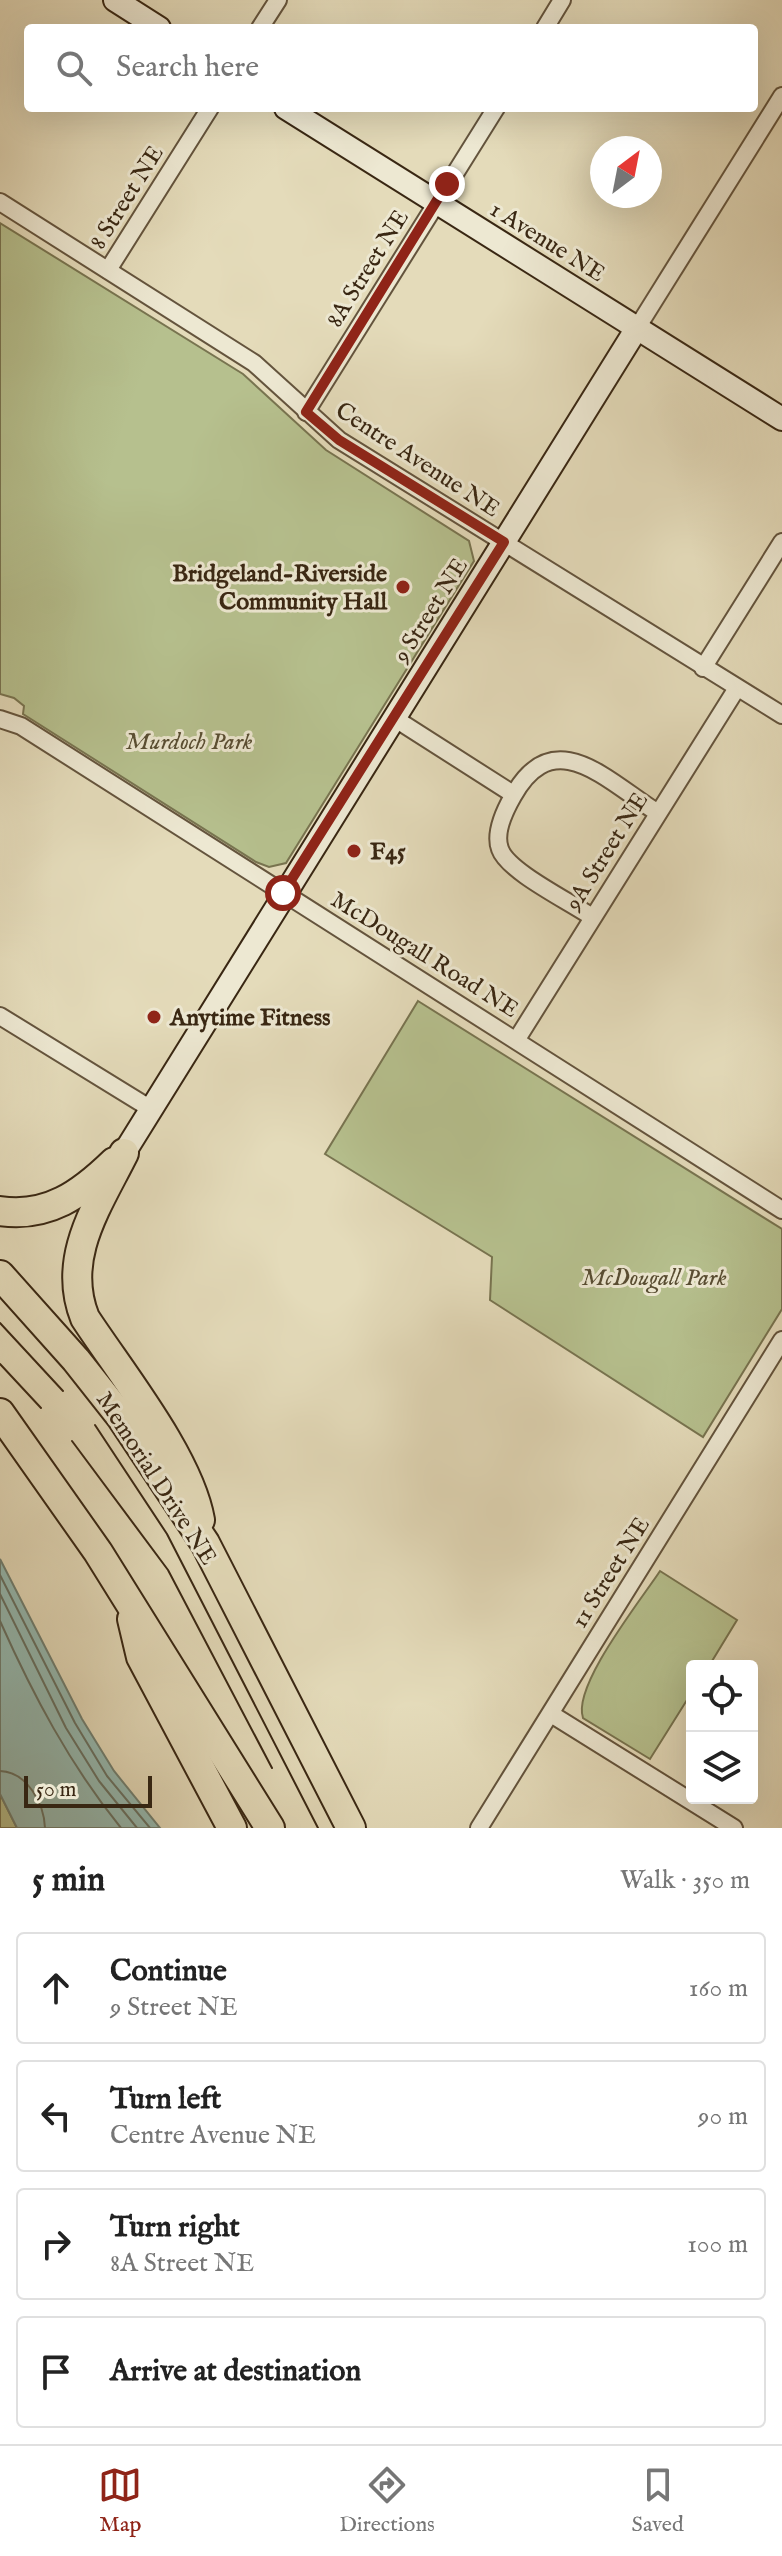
<!DOCTYPE html>
<html lang="en">
<head>
<meta charset="utf-8">
<style>
	:root { --surface:#fff; --page:#f2f2f2; --text:#222; --muted:#767676; --line:#e0e0e0; --accent:#8f2418 }
	body { margin:0; font-family:"IM FELL English",serif; background:var(--page); color:var(--text) }
	.controls { position:absolute; right:24px; bottom:24px; display:grid; overflow:hidden; border-radius:8px; box-shadow:0 8px 32px #0002 }
	.controls button { width:72px; height:72px; display:grid; place-items:center; padding:0; border:0; border-bottom:2px solid var(--line); background:var(--surface); color:var(--text); font:40px sans-serif }
	.compass { position:absolute; left:590px; top:136px; width:72px; height:72px; border-radius:50%; background:var(--surface); box-shadow:0 8px 32px #0002; rotate:32deg }
	.scale { position:absolute; left:24px; bottom:20px; width:128px; box-sizing:border-box; padding-left:8px; border:4px solid #392713; border-top:0; font-size:22px; line-height:28px; white-space:nowrap; color:#392713; -webkit-text-stroke:6px #ede8d2; paint-order:stroke }
	.stop { position:absolute; width:24px; height:24px; margin:-18px; border:6px solid #8f2418; border-radius:50%; background:#fff }
	.stop.end { background:#8f2418; border-color:#fff; box-shadow:0 2px 8px #0008 }
	.list { margin:0; padding:0; list-style:none }
	h2 { display:flex; justify-content:space-between; align-items:center; height:104px; margin:0; padding:0 32px; font-size:34px }
	h2 small { font-size:26px; font-weight:400; color:var(--muted) }
	.list li { display:grid; grid-template-columns:52px 1fr auto; gap:24px; align-items:center; box-sizing:border-box; height:112px; margin:0 16px 16px; padding:0 16px; border:2px solid var(--line); border-radius:8px }
	.list b { display:block; font-size:30px; white-space:nowrap }
	.list p { margin:0; font-size:26px; white-space:nowrap; color:var(--muted) }
	.list em { font-size:26px; font-style:normal; color:var(--muted) }
	.icon { flex:none; width:44px; height:44px; fill:none; stroke:currentColor; stroke-width:2; stroke-linecap:round; stroke-linejoin:round }
	.map { position:relative; flex:none; width:782px; height:1828px; overflow:hidden }
	.search { position:absolute; background:var(--surface); box-shadow:0 8px 32px #0002; left:24px; right:24px; top:24px; height:88px; display:flex; align-items:center; gap:20px; box-sizing:border-box; padding:0 28px; border-radius:8px; color:var(--muted); font-size:30px }
	.sheet { height:616px; background:var(--surface) }
	nav { display:flex; justify-content:space-around; align-items:center; box-sizing:border-box; height:112px; border-top:2px solid var(--line); background:var(--surface); font-size:22px; color:var(--muted) }
	nav a { display:grid; justify-items:center; gap:4px }
	nav .on { color:var(--accent) }
	.map>svg:first-child { display:block }
	.green { fill:#b6c08e; stroke:#787450; stroke-width:2 }
	.water { fill:#95bbb3; stroke:#708073; stroke-width:2 }
	.lines { fill:none; stroke-linecap:round; stroke-linejoin:round }
	.shore { stroke:#677163; stroke-width:2 }
	.street-casing { stroke:#64543d; stroke-width:20 }
	.secondary-casing { stroke:#392713; stroke-width:26 }
	.highway-casing { stroke:#392713; stroke-width:32 }
	.street { stroke:#ede8d2; stroke-width:16 }
	.secondary { stroke:#ede8d2; stroke-width:22 }
	.highway { stroke:#e4dbba; stroke-width:28 }
	.tram { stroke:#392713; stroke-width:2 }
	.route { stroke:#8f2418; stroke-width:10 }
	.poi-dot { fill:#8f2418; stroke:#ede8d2; stroke-width:3 }
	.labels { text-anchor:middle; stroke-width:6; stroke-linejoin:round; paint-order:stroke }
	.street-label { font-size:24px; fill:#392713; stroke:#ede8d2 }
	.poi-label { font-size:24px; font-weight:bold; fill:#392713; stroke:#ede8d2; text-anchor:start }
	.park-label { font-size:24px; font-style:italic; fill:#584d32; stroke:#ede8d2 }
</style>
</head>
<body>
<div class="map">
<svg width="782" height="1828" viewBox="0 0 782 1828">
	<rect width="100%" height="100%" fill="#e4dbba"/>
	<filter id="stains"><feTurbulence type="fractalNoise" baseFrequency=".0025" numOctaves="4"/><feColorMatrix values="0 0 0 0 .2 0 0 0 0 .09 0 0 0 0 .02 0 0 0 .5 -.17"/></filter>
	<radialGradient id="worn" r=".72"><stop offset=".6" stop-color="#630" stop-opacity="0"/><stop offset="1" stop-color="#630" stop-opacity=".3"/></radialGradient>
	<g class="green">
		<polygon points="0,223 243,374 326,450 469,541 474,561 286,863 269,867 256,862 23,714 24,706 14,698 0,694"/>
		<polygon points="418,1001 782,1229 782,1309 703,1437 490,1300 492,1257 325,1154"/>
		<path d="M660 1571 737 1620 709 1666H692V1692L650 1759 583 1718C572 1686 641 1600 660 1571Z"/>
		<polygon points="0,1794 17,1828 0,1828"/>
	</g>
	<polygon class="water" points="0,1559 82,1719 114,1771 160,1828 17,1828 0,1794"/>
	<g class="lines">
		<g class="shore">
			<polyline points="0,1575 75,1723 107,1776 150,1828"/>
			<polyline points="0,1594 66,1728 99,1781 137,1828"/>
			<path d="M0 1621C33 1695 70 1765 121 1828"/>
			<path d="M0 1771C27 1772 44 1803 45 1828"/>
		</g>
		<g class="street-casing">
			<g id="street">
				<polyline points="260,28 278,0"/>
				<polyline points="545,28 562,0"/>
				<polyline points="0,202 254,363 339,440 782,715"/>
				<polyline points="108,270 210,108"/>
				<polyline points="637,328 782,96"/>
				<polyline points="306,412 496,108"/>
				<polyline points="703,668 782,542"/>
				<polyline points="394,718 513,794"/>
				<polyline points="0,719 21,726 782,1210"/>
				<path d="M592 917C571 902 508 872 500 849 494 833 505 810 513 796 554 722 607 781 658 813"/>
				<polyline points="0,1016 151,1109"/>
				<polyline points="517,1039 737,688"/>
				<polyline points="551,1714 734,1828"/>
				<polyline points="479,1828 782,1340"/>
			</g>
		</g>
		<g class="secondary-casing">
			<g id="secondary">
				<polyline points="115,0 159,28"/>
				<polyline points="286,108 782,419"/>
				<polyline points="124,1153 637,328"/>
			</g>
		</g>
		<g class="highway-casing">
			<g id="highway">
				<path d="M124 1153C97 1207 61 1258 85 1318 121 1373 189 1457 200 1520"/>
				<path d="M0 1211C48 1218 81 1194 114 1162"/>
				<polyline points="0,1275 76,1360 121,1417 205,1543 351,1828"/>
				<polyline points="0,1413 98,1552 270,1828"/>
				<polyline points="132,1619 141,1657 232,1828"/>
			</g>
		</g>
		<use href="#street" class="street"/>
		<use href="#secondary" class="secondary"/>
		<use href="#highway" class="highway"/>
		<g class="tram">
			<polyline points="0,1323 63,1391"/>
			<polyline points="0,1364 41,1408"/>
			<polyline points="95,1425 167,1534 318,1828"/>
			<polyline points="72,1441 168,1570 272,1768"/>
		</g>
	</g>
	<g class="lines">
		<polyline class="route" points="283,893 504,542 339,440 306,412 447,184"/>
	</g>
	<g class="poi-dot">
		<circle cx="403" cy="587" r="8"/>
		<circle cx="354" cy="851" r="8"/>
		<circle cx="154" cy="1017" r="8"/>
	</g>
	<g class="labels">
		<g class="street-label">
			<text transform="translate(126 197) rotate(-58)" y="8">8 Street NE</text>
			<text transform="translate(548 241) rotate(32)" y="8">1 Avenue NE</text>
			<text transform="translate(367 268) rotate(-58)" y="8">8A Street NE</text>
			<text transform="translate(418 459) rotate(33)" y="8">Centre Avenue NE</text>
			<text transform="translate(430 610) rotate(-58)" y="8">9 Street NE</text>
			<text transform="translate(606 851) rotate(-58)" y="8">9A Street NE</text>
			<text transform="translate(425 954) rotate(32)" y="8">McDougall Road NE</text>
			<text transform="translate(157 1478) rotate(57)" y="8">Memorial Drive NE</text>
			<text transform="translate(610 1572) rotate(-58)" y="8">11 Street NE</text>
		</g>
		<g class="poi-label">
			<text x="387" y="581" text-anchor="end">Bridgeland-Riverside<tspan x="387" dy="28">Community Hall</tspan></text>
			<text x="370" y="859">F45</text>
			<text x="170" y="1025">Anytime Fitness</text>
		</g>
		<g class="park-label">
			<text x="189" y="749">Murdoch Park</text>
			<text x="654" y="1285">McDougall Park</text>
		</g>
	</g>
	<rect width="100%" height="100%" filter="url(#stains)"/>
	<rect width="100%" height="100%" fill="url(#worn)"/>
</svg>
<div class="controls">
<button><svg class="icon" aria-label="locate" viewBox="0 0 24 24"><circle cx="12" cy="12" r="6"/><path d="M12 2v4M12 18v4M2 12h4M18 12h4"/></svg></button>
<button><svg class="icon" aria-label="layers" viewBox="0 0 24 24"><path d="M12 4l9 5-9 5-9-5zM3 14l9 5 9-5"/></svg></button>
</div>
<svg class="compass" viewBox="-18 -18 36 36"><path d="M0-13l5 13h-10z" fill="#e53935"/><path d="M0 13l5-13h-10z" fill="#767676"/></svg>
<div class="scale">50 m</div>
<div class="stop" style="left:283px;top:893px"></div>
<div class="stop end" style="left:447px;top:184px"></div>
<div class="search"><svg class="icon" aria-label="search" viewBox="0 0 24 24"><circle cx="10" cy="10" r="6"/><path d="M15 15l6 6"/></svg>Search here</div>
</div>
<section class="sheet">
<h2>5 min<small>Walk · 350 m</small></h2>
<ul class="list">
<li><svg class="icon" aria-label="ahead" viewBox="0 0 24 24"><path d="M12 20V5M6 11l6-6 6 6"/></svg><div><b>Continue</b><p>9 Street NE</p></div><em>160 m</em></li>
<li><svg class="icon" aria-label="left" viewBox="0 0 24 24"><path d="M17 20v-9H6M10 6l-5 5 5 5"/></svg><div><b>Turn left</b><p>Centre Avenue NE</p></div><em>90 m</em></li>
<li><svg class="icon" aria-label="right" viewBox="0 0 24 24"><path d="M7 20v-9h11M14 6l5 5-5 5"/></svg><div><b>Turn right</b><p>8A Street NE</p></div><em>100 m</em></li>
<li><svg class="icon" aria-label="arrive" viewBox="0 0 24 24"><path d="M6 21V4h12l-3 4 3 4H6"/></svg><div><b>Arrive at destination</b></div></li>
</ul>
</section>
<nav>
<a class="on"><svg class="icon" aria-label="map" viewBox="0 0 24 24"><path d="M3 6l6-2 6 2 6-2v14l-6 2-6-2-6 2zM9 4v14M15 6v14"/></svg>Map</a>
<a><svg class="icon" aria-label="directions" viewBox="0 0 24 24"><path d="M12 3l9 9-9 9-9-9zM9 14v-3h6M13 9l2 2-2 2"/></svg>Directions</a>
<a><svg class="icon" aria-label="saved" viewBox="0 0 24 24"><path d="M7 4h10v16l-5-4-5 4z"/></svg>Saved</a>
</nav>
</body>
</html>
